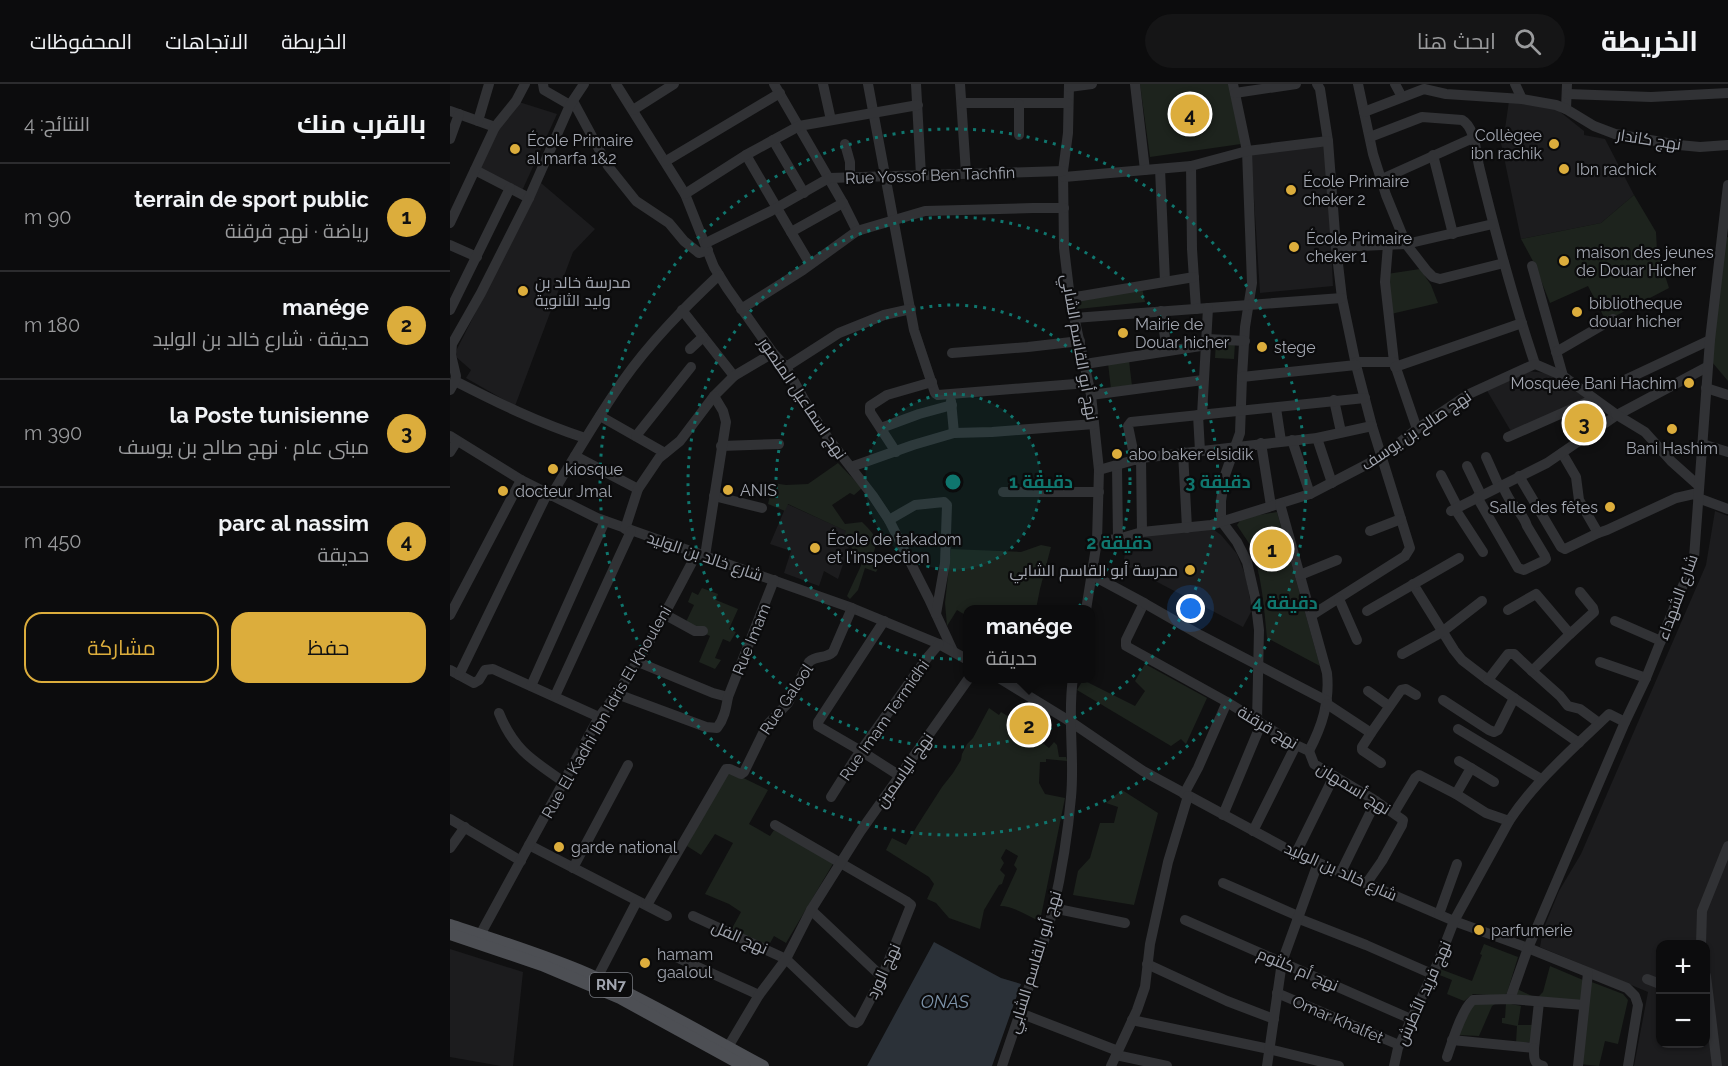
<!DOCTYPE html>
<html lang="ar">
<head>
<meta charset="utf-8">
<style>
	:root { --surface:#0c0c0d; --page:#151516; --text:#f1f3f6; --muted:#9a9b9d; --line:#2c2c2e; --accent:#dcad3c }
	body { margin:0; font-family:Raleway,Cairo,sans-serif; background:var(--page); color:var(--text); direction:rtl }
	.controls { position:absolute; right:18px; bottom:18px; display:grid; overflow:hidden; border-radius:12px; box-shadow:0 2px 4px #0004 }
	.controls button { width:54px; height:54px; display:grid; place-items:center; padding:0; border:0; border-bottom:2px solid var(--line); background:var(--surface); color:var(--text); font:30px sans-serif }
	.you { position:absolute; left:741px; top:525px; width:21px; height:21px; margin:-15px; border:4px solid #fff; border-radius:50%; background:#1a73e8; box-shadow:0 0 0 9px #1a73e833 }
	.badge { display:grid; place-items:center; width:39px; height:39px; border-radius:50%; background:var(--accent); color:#111; font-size:20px; font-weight:700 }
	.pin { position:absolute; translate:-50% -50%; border:3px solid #fff; box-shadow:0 2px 6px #0006 }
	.popup { position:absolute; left:513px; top:521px; width:132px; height:78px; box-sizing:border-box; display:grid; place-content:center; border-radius:12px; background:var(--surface); filter:drop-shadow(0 2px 4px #0005); font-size:20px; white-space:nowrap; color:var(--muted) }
	.popup b { font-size:22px; color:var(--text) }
	.popup::after { content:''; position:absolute; left:50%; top:100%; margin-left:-12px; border:12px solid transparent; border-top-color:var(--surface) }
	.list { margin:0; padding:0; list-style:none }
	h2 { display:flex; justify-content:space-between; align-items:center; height:78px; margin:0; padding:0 24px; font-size:26px }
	h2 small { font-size:20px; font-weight:400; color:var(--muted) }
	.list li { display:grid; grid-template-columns:39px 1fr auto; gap:18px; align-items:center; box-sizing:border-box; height:108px; padding:0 24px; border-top:2px solid var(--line) }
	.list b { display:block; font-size:22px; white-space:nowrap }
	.list p { margin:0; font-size:20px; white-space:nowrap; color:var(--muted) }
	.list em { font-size:20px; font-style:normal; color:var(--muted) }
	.actions { display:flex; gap:12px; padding:18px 24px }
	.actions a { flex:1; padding:14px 0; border:2px solid var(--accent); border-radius:18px; text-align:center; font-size:21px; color:var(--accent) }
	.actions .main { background:var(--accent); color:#111 }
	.icon { flex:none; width:33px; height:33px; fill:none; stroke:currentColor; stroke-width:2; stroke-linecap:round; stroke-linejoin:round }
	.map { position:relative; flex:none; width:1278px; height:982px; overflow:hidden; direction:ltr }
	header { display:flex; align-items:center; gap:36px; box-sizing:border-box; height:84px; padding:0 30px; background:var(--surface); border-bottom:2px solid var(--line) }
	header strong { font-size:28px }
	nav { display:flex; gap:33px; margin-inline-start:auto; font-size:21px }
	.search { width:420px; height:54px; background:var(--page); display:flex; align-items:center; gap:15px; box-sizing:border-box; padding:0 21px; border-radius:33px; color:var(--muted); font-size:22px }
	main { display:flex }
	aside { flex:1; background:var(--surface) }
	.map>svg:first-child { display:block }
	.built { fill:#1c1c1e; fill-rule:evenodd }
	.green { fill:#1d231d }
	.water { fill:#2b3138 }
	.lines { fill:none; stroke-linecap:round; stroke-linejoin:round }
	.minor { stroke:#313235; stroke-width:10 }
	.major { stroke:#4d4f54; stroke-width:12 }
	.ring { fill:none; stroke:#0f766e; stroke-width:3; stroke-dasharray:3 6 }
	.poi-dot { fill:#dcad3c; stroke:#0b0b0c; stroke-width:2 }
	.labels { text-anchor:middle; stroke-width:4.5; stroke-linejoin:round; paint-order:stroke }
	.shield { fill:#0b0b0c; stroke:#75787f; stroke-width:1.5 }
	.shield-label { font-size:15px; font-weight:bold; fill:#a2a6b0 }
	.poi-label { font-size:16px; fill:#a2a6b0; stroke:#0b0b0c; text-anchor:start }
	.street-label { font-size:16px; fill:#a2a6b0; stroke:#0b0b0c }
	.water-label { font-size:18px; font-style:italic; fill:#7c92a8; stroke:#0b0b0c }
	.centre { fill:#0f766e; stroke:#0b0b0c; stroke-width:3 }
	.ring-label { font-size:18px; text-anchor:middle; font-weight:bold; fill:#0f766e; stroke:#0b0b0c; stroke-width:4.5; stroke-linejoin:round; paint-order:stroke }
</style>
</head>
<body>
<header>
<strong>الخريطة</strong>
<div class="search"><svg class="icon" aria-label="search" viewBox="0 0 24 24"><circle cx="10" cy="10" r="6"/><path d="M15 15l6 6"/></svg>ابحث هنا</div>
<nav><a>الخريطة</a><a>الاتجاهات</a><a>المحفوظات</a></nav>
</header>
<main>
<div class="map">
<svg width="1278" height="982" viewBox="0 0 1278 982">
	<rect width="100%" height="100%" fill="#101011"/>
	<g class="built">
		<polygon points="1059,17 1104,23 1134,47 1134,51 1155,55 1184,111 1151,139 1071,155 1051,59 1051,54 1055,45"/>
		<polygon points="69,18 107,30 71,109 29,85 47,45"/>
		<polygon points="876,62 883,202 810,209 801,68"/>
		<polygon points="91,99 145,145 123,168 65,322 16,294 21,286 4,271"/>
		<polygon points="1076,287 1098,289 1139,315 1062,349 1036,305"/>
		<polygon points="337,420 397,447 400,460 388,495 374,487 369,502 334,489 341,467 320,460"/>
		<path d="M1265 427 1278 432V982H1184L1198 908 1090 863 1093 846 1109 807 1131 770 1256 481ZM1210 860H1256V960H1210Z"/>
		<polygon points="756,440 771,451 787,470 796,493 802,526 793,543 673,480 679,451"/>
		<polygon points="0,865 73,888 63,982 51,982 0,973"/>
	</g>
	<g class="green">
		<polygon points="690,0 780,0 791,60 700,73"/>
		<polygon points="1184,111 1206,148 1207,167 1219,204 1156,237 1138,202 1100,219 1084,179 1071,155 1151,139"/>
		<polygon points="1278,153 1278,297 1262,278 1273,154"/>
		<polygon points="970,185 981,201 988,219 941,230 937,190"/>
		<polygon points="692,204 695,218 628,225 625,216"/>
		<polygon points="766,257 785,259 784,275 765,274"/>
		<polygon points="679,277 682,302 661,305 658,279"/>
		<path d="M388 379 412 404 404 411 400 409 382 421 395 440 412 438C430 455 427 457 421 479L429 482 426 488 415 484 408 506 400 515 397 512 415 473 402 465 400 460 393 456 396 447 338 420 335 427 318 420 323 399 336 401 358 400Z"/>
		<path d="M827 428 870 582 817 554C814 524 812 490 800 461 796 454 791 448 787 441L792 434Z"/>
		<polygon points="591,461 601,463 590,505 586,525 518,526 517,543 514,541 517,532 507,526 497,542 495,519 501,465 571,468"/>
		<polygon points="252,504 268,510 266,516 288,525 279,545 286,548 280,558 273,555 265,574 271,576 265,585 249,578 260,552 235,540 244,521 238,518 242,508 248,511"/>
		<polygon points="695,580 757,614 736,660 731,655 721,662 627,606 633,596 685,622 695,607 685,597"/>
		<path d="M574 620 596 636 584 652 599 664 604 658 607 661 609 673H616L617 677 596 675V678H590L589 699 595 710 615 714 590 837C577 832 564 822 550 822L567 785 564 781 568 772 556 765 551 774 554 779 550 786 555 791 552 800 549 801 534 826 530 845 499 834 486 819 477 815 484 800 479 793 436 766 442 754 456 761 467 742 492 703 503 689 511 676 512 670 517 660 523 654 539 624 549 631 551 628 559 633 562 630 567 633V638Z"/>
		<polygon points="277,686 318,706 299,740 320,752 324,746 384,778 336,859 324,852 314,870 280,848 291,828 279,820 255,810 283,759 265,750 251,771 237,762"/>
		<polygon points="672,706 708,729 684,821 623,811 628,787 640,774 650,739 664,739 668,723 656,719"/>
		<polygon points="1034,860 1068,873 1057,909 1053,912 1023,910 1014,917 997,910 1002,896 987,890 990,885 1022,897 1032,871 1030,870"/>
		<polygon points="1100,882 1133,896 1131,919 1065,912 1067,905 1084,913 1088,913 1093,908"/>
		<polygon points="1139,897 1173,910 1178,916 1168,960 1155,957 1149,982 1129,980"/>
		<polygon points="1056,919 1071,922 1068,941 1085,941 1082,958 1066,959 1067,942 1052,939 1052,934 1055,934"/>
		<polygon points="1020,920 1045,920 1042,922 1029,952 1008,951"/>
	</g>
	<polygon class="water" points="484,858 551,894 571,900 542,982 417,982"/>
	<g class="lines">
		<g class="minor">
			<polyline points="93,0 94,6 120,21"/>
			<polyline points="166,0 235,110 264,183 277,204 323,269 336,283 362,330 378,354 423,412 439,436 479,515 503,567"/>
			<polyline points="324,0 393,119 407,147"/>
			<polyline points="373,0 381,36"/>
			<polyline points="418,0 464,246 485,309 488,311 638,299"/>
			<polyline points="466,0 471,91"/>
			<polyline points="510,0 516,89"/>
			<polyline points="619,0 618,49 613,87 614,164 620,214 641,311 649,386 647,457 636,526"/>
			<polyline points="685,0 695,86"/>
			<polyline points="783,0 797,67 802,199 795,243 792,293 790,349 775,391 771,417 771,430 772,438 787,458 797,478 805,513 809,546 807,637"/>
			<polyline points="867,0 870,5 878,57"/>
			<polyline points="908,0 923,70 936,111 956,160 977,187 983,193 990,195 1054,179"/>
			<polyline points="945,0 952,13"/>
			<polyline points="1065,0 1072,15"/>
			<polyline points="1117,0 1116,25 1144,42 1165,50 1229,61 1250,63 1278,61"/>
			<polyline points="619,3 642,0"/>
			<polyline points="785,9 846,0"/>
			<polyline points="1117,10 1201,13 1278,9"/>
			<polyline points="123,17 158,82 186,117 219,139 234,157 249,169 258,166"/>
			<polyline points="512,19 618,19"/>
			<polyline points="569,20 569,51"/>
			<polyline points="183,26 224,0"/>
			<polyline points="0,27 45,43"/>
			<polyline points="914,28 974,5 996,10 1072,15 1106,21 1116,25"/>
			<polyline points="28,37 39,0"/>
			<path d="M920 53 972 33 1012 36C1025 43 1026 68 1029 82 1045 148 1063 215 1085 280"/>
			<polyline points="0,55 9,30"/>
			<polyline points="323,56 354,109"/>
			<polyline points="395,60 400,78 400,93"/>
			<polyline points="296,71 341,148"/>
			<polyline points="983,71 1003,150"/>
			<polyline points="216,77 330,9"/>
			<polyline points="741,82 742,165 746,225"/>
			<polyline points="710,85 715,197"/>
			<polyline points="25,86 79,114"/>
			<polyline points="614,93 741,82 797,67 878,57 886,163 892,214 906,281 922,342 960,464 955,472 862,531"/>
			<polyline points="932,95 1023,54"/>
			<polyline points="235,110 296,71 349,42 468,21"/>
			<polyline points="0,139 45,43 66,17 75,0"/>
			<polyline points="256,159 321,127 379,94 613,87"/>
			<polyline points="0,161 27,173"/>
			<polyline points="938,161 935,198 944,278 967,345"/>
			<polyline points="886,163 956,160 1043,140"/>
			<polyline points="360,180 341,148 393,119"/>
			<polyline points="1082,182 1113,292"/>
			<polyline points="620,214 744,193"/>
			<polyline points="291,225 353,186 407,147 475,127 583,124 614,124"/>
			<polyline points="0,226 60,104"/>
			<polyline points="232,226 284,292"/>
			<polyline points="711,227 717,267"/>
			<polyline points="624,234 892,214"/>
			<polyline points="757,255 795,257"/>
			<polyline points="240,265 253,253"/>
			<polyline points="1106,268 1163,235"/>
			<polyline points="502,269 578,263 630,257"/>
			<polyline points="906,278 944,278"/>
			<polyline points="635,280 757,261"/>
			<polyline points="336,283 389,249 434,231 461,225"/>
			<polyline points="945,283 1072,239"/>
			<polyline points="792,293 906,281"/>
			<polyline points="1177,295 1260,256"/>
			<path d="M5 297C48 319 89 339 135 354"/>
			<polyline points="1256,304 1278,311"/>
			<polyline points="0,306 5,297 6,292 1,271 2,260 31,209 79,114 120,21 134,0"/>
			<polyline points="641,311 753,296"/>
			<polyline points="884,316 891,348"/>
			<polyline points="501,317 504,349"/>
			<polyline points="826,324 831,357"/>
			<polyline points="748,331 750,367"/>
			<polyline points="752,331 758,224"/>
			<polyline points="150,332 215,369"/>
			<polyline points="431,344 469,330 502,321"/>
			<polyline points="0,352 71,396 147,434 402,524 489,560 518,576"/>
			<polyline points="186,352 241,283"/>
			<polyline points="1058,353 1144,315"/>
			<polyline points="867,354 882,399"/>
			<polyline points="842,356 860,410"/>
			<polyline points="811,359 821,422"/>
			<polyline points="1252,360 1278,368"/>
			<polyline points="271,362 329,360"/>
			<polyline points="0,368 7,357"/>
			<polyline points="446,368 420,328 420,322 437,311 482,298"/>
			<polyline points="733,368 737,444"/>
			<polyline points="1112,369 1126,393 1129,416 1148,449"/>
			<polyline points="125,372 188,405"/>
			<polyline points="1036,373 1049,402"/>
			<polyline points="691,374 692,448"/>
			<polyline points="685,376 678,342 681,338 915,314"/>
			<polyline points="667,382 668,455"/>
			<polyline points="1017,382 1031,411"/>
			<polyline points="401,383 463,361 504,349 542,348 644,340"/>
			<polyline points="649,386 691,374 867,354 922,342"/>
			<polyline points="991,391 1008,424"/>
			<polyline points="1069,392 1111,463 1115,465 1148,449 1157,446 1226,414 1248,409"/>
			<polyline points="553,408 649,408"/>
			<path d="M101 412C124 373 147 334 172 298 200 258 234 224 269 191"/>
			<polyline points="264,412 312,424"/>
			<path d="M1027 413 1068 484 1074 486 1093 477 1096 475 1095 472 1077 442C1074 432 1068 427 1062 419 1058 414 1055 407 1052 401"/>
			<polyline points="1248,414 1278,425"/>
			<polyline points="1005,425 1033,468"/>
			<polyline points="1001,427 1097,379 1167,331 1257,283"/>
			<polyline points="439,436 465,421 494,418 497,421 495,479 486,530"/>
			<polyline points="175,445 188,405 209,374 230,357 264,312 284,292 323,269"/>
			<polyline points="920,447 951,435"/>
			<polyline points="647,457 668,455 692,448 761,441 860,410 931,373 967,345 1019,310 1085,280 1113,292 1167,331 1195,348 1221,377 1249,402"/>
			<polyline points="255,472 276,338 273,327 264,312"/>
			<path d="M642 491 694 519 676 556V562L777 618 846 661 859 667C872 642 880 618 877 589L830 420"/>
			<polyline points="850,491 887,476"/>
			<polyline points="963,500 1004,566 1012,576 1038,596"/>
			<polyline points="889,515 907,556"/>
			<polyline points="694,519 750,551 877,617"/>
			<polyline points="1058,526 1086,510 1120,550 1144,528 1143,524 1130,508"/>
			<polyline points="917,527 1009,474"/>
			<polyline points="214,530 245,547 253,547"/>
			<polyline points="0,531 71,396"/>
			<polyline points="434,537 368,638 368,642 411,667 450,692"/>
			<polyline points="1165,537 1211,557"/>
			<polyline points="1120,550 1082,587 1110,612 1118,622 1130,625 1149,639"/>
			<polyline points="952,570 992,548 1032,517"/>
			<polyline points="188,578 263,609 278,613"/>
			<polyline points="1150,578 1196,594"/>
			<polyline points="0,586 24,599 29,596 35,586 43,585 149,633"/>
			<polyline points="1082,587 1064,570 1058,570 1038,596 1129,659"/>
			<polyline points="9,591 97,410"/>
			<polyline points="549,594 621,638 693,687 839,766 1004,837 1078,864 1177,904 1185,912 1188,921 1178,982"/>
			<polyline points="81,602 155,437"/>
			<polyline points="918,607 939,622"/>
			<path d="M167 610 256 643 267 644C274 635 276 625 278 613L324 496"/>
			<polyline points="105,612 181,447"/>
			<polyline points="993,616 1039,646 1044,648 1048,646 1064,614"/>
			<polyline points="877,620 921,649 912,663 912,666 931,679"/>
			<path d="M49 629C64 666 82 676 114 698"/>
			<polyline points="1008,645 1091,695"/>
			<polyline points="921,649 951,606 956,605 966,611"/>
			<polyline points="859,667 864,680 923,715 953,736 952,741 932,777 916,800"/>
			<polyline points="1021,684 1044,698"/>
			<polyline points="734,710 748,684 777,618"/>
			<polyline points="1006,710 1021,684 1009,677"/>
			<polyline points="381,713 405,675 477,574 489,560"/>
			<path d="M944 729 965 694 969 691 1006 710 1036 729 1059 737C1086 696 1124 664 1159 630L1175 638"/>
			<polyline points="773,731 811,640"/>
			<polyline points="0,735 71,777"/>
			<polyline points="803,747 846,661"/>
			<polyline points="79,761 217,832"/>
			<polyline points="0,764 15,743"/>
			<polyline points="846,769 884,692"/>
			<polyline points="123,784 178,681"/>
			<polyline points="891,788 926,717"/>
			<polyline points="773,799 848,832"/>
			<path d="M197 821 276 685H280L291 690 294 688 317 641 338 619 359 578C366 571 376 575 383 568L402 524"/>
			<polyline points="603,824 675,839"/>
			<polyline points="361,826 432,893"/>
			<polyline points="989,830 1007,780"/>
			<polyline points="243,832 336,875 402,938 406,939 409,937 432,893 461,821 456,817 325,741"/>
			<polyline points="847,834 916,861 982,890"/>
			<polyline points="735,836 961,935"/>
			<path d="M30 851 149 633C189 583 217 525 247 469"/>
			<polyline points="1251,860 1252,827 1278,762"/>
			<polyline points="226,873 309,911"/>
			<polyline points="697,880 777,917 824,935"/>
			<polyline points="1256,892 1267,982"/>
			<polyline points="147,894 187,817"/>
			<polyline points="1197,895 1210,900"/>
			<polyline points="827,909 949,961"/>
			<polyline points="1060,915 1078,864 1175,638 1196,594 1244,474 1260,256 1278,101"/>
			<polyline points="570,929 668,967"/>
			<polyline points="682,936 819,965 889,982"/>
			<polyline points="1002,956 1084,964 1089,918"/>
			<polyline points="278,963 309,911 336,875 361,826 410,748 519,594"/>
			<path d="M1084 964C1084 973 1083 980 1093 982"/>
			<polyline points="666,971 717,982"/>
			<path d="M997 973C1002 958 1012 925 1023 916L1060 915 1134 921"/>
			<path d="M552 982C569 930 589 878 603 826 611 791 618 748 621 713 625 673 617 634 623 594"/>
			<polyline points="661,982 687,926 695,903 700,860 718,778 738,712"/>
			<polyline points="817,982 832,878 868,779"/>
			<polyline points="944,982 948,964 989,876 1004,837 1059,737"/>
			<polyline points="1128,982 1138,889"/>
		</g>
		<g class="major">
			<path d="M0 841C46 856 94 871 138 890 198 917 255 951 313 982"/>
			<polyline points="0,850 92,881 170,914 294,982"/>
		</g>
	</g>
	<circle cx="503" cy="398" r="88" fill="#0f766e" fill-opacity=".12"/>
	<g class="ring">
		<circle cx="503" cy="398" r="88"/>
		<circle cx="503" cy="398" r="177"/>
		<circle cx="503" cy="398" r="265"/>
		<circle cx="503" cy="398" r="353"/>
	</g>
	<g class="poi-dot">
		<circle cx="1104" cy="60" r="6"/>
		<circle cx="65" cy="65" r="6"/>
		<circle cx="1114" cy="85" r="6"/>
		<circle cx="841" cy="106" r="6"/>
		<circle cx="844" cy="163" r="6"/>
		<circle cx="1114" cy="177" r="6"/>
		<circle cx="73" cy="207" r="6"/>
		<circle cx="1127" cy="228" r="6"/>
		<circle cx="673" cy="249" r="6"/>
		<circle cx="812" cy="263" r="6"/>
		<circle cx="1239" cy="299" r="6"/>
		<circle cx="1222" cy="345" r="6"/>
		<circle cx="667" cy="370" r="6"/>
		<circle cx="103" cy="385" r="6"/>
		<circle cx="278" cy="406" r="6"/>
		<circle cx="53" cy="407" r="6"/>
		<circle cx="1160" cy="423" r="6"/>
		<circle cx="365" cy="464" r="6"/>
		<circle cx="740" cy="486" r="6"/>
		<circle cx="109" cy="763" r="6"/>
		<circle cx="1029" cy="846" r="6"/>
		<circle cx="195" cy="879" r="6"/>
	</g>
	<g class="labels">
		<rect class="shield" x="140" y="889" width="42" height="24" rx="4.5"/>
		<g class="shield-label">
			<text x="161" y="906">RN7</text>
		</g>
		<g class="poi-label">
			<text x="1092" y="57" text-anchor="end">Collègee<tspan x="1092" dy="18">ibn rachik</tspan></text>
			<text x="77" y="62">École Primaire<tspan x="77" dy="18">al marfa 1&amp;2</tspan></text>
			<text x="1126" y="91">Ibn rachick</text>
			<text x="853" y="103">École Primaire<tspan x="853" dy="18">cheker 2</tspan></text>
			<text x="856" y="160">École Primaire<tspan x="856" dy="18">cheker 1</tspan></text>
			<text x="1126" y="174">maison des jeunes<tspan x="1126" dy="18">de Douar Hicher</tspan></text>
			<text x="85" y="204">مدرسة خالد بن<tspan x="85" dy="18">وليد الثانوية</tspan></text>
			<text x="1139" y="225">bibliotheque<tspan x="1139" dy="18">douar hicher</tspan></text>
			<text x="685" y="246">Mairie de<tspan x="685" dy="18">Douar hicher</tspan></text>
			<text x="824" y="269">stege</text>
			<text x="1227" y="305" text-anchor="end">Mosquée Bani Hachim</text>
			<text x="1222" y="370" text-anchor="middle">Bani Hashim</text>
			<text x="679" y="376">abo baker elsidik</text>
			<text x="115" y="391">kiosque</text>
			<text x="290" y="412">ANIS</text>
			<text x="65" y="413">docteur Jmal</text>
			<text x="1148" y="429" text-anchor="end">Salle des fêtes</text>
			<text x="377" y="461">École de takadom<tspan x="377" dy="18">et l'inspection</tspan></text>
			<text x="728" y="492" text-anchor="end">مدرسة أبو القاسم الشابي</text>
			<text x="121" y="769">garde national</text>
			<text x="1041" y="852">parfumerie</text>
			<text x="207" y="876">hamam<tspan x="207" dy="18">gaaloul</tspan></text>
		</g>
		<g class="street-label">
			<text transform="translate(1199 55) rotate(9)" y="6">نهج كاندار</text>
			<text transform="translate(480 91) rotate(-2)" y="6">Rue Yossof Ben Tachfin</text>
			<text transform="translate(630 263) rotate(80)" y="6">نهج أبو القاسم الشابي</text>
			<text transform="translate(353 314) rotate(56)" y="6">نهج اسماعيل المنصور</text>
			<text transform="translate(966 346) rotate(-34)" y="6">نهج صالح بن يوسف</text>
			<text transform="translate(255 472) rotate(19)" y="6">شارع خالد بن الوليد</text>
			<text transform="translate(1227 513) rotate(-70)" y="6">شارع الشهداء</text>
			<text transform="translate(301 555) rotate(-68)" y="6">Rue Imam</text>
			<text transform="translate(336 615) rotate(-56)" y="6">Rue Galool</text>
			<text transform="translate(156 628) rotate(-60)" y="6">Rue El Kadhi Ibn Idris El Khouleni</text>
			<text transform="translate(434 636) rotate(-55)" y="6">Rue Imam Termidhi</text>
			<text transform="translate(818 643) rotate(31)" y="6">نهج قرقنة</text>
			<text transform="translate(454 686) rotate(-55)" y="6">نهج الياسمين</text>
			<text transform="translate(904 704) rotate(32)" y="6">نهج أسمهان</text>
			<text transform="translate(891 787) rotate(24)" y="6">شارع خالد بن الوليد</text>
			<text transform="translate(290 853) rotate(24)" y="6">نهج الفل</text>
			<text transform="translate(584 878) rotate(-73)" y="6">نهج أبو القاسم الشابي</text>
			<text transform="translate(848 885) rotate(23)" y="6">نهج أم كلثوم</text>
			<text transform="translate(433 887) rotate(-65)" y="6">نهج الورد</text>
			<text transform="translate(973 909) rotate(-66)" y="6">نهج فريد الأطرش</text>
			<text transform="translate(888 935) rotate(23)" y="6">Omar Khalfet</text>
		</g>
		<g class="water-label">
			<text x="495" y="924">ONAS</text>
		</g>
	</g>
	<circle cx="503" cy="398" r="9" class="centre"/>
	<g class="ring-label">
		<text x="591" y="404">1 دقيقة</text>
		<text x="768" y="404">3 دقيقة</text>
		<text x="669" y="465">2 دقيقة</text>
		<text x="835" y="525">4 دقيقة</text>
	</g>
</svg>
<div class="controls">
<button>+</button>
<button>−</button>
</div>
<div class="you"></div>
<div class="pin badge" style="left:822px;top:465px">1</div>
<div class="pin badge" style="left:579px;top:641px">2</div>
<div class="popup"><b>manége</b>حديقة</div>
<div class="pin badge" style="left:1134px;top:339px">3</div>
<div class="pin badge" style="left:740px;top:30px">4</div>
</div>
<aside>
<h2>بالقرب منك<small>النتائج: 4</small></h2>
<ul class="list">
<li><span class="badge">1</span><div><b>terrain de sport public</b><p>رياضة · نهج قرقنة</p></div><em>90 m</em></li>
<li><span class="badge">2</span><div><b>manége</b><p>حديقة · شارع خالد بن الوليد</p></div><em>180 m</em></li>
<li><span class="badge">3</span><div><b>la Poste tunisienne</b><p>مبنى عام · نهج صالح بن يوسف</p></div><em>390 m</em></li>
<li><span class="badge">4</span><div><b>parc al nassim</b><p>حديقة</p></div><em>450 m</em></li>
</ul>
<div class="actions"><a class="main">حفظ</a><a>مشاركة</a></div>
</aside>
</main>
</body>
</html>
